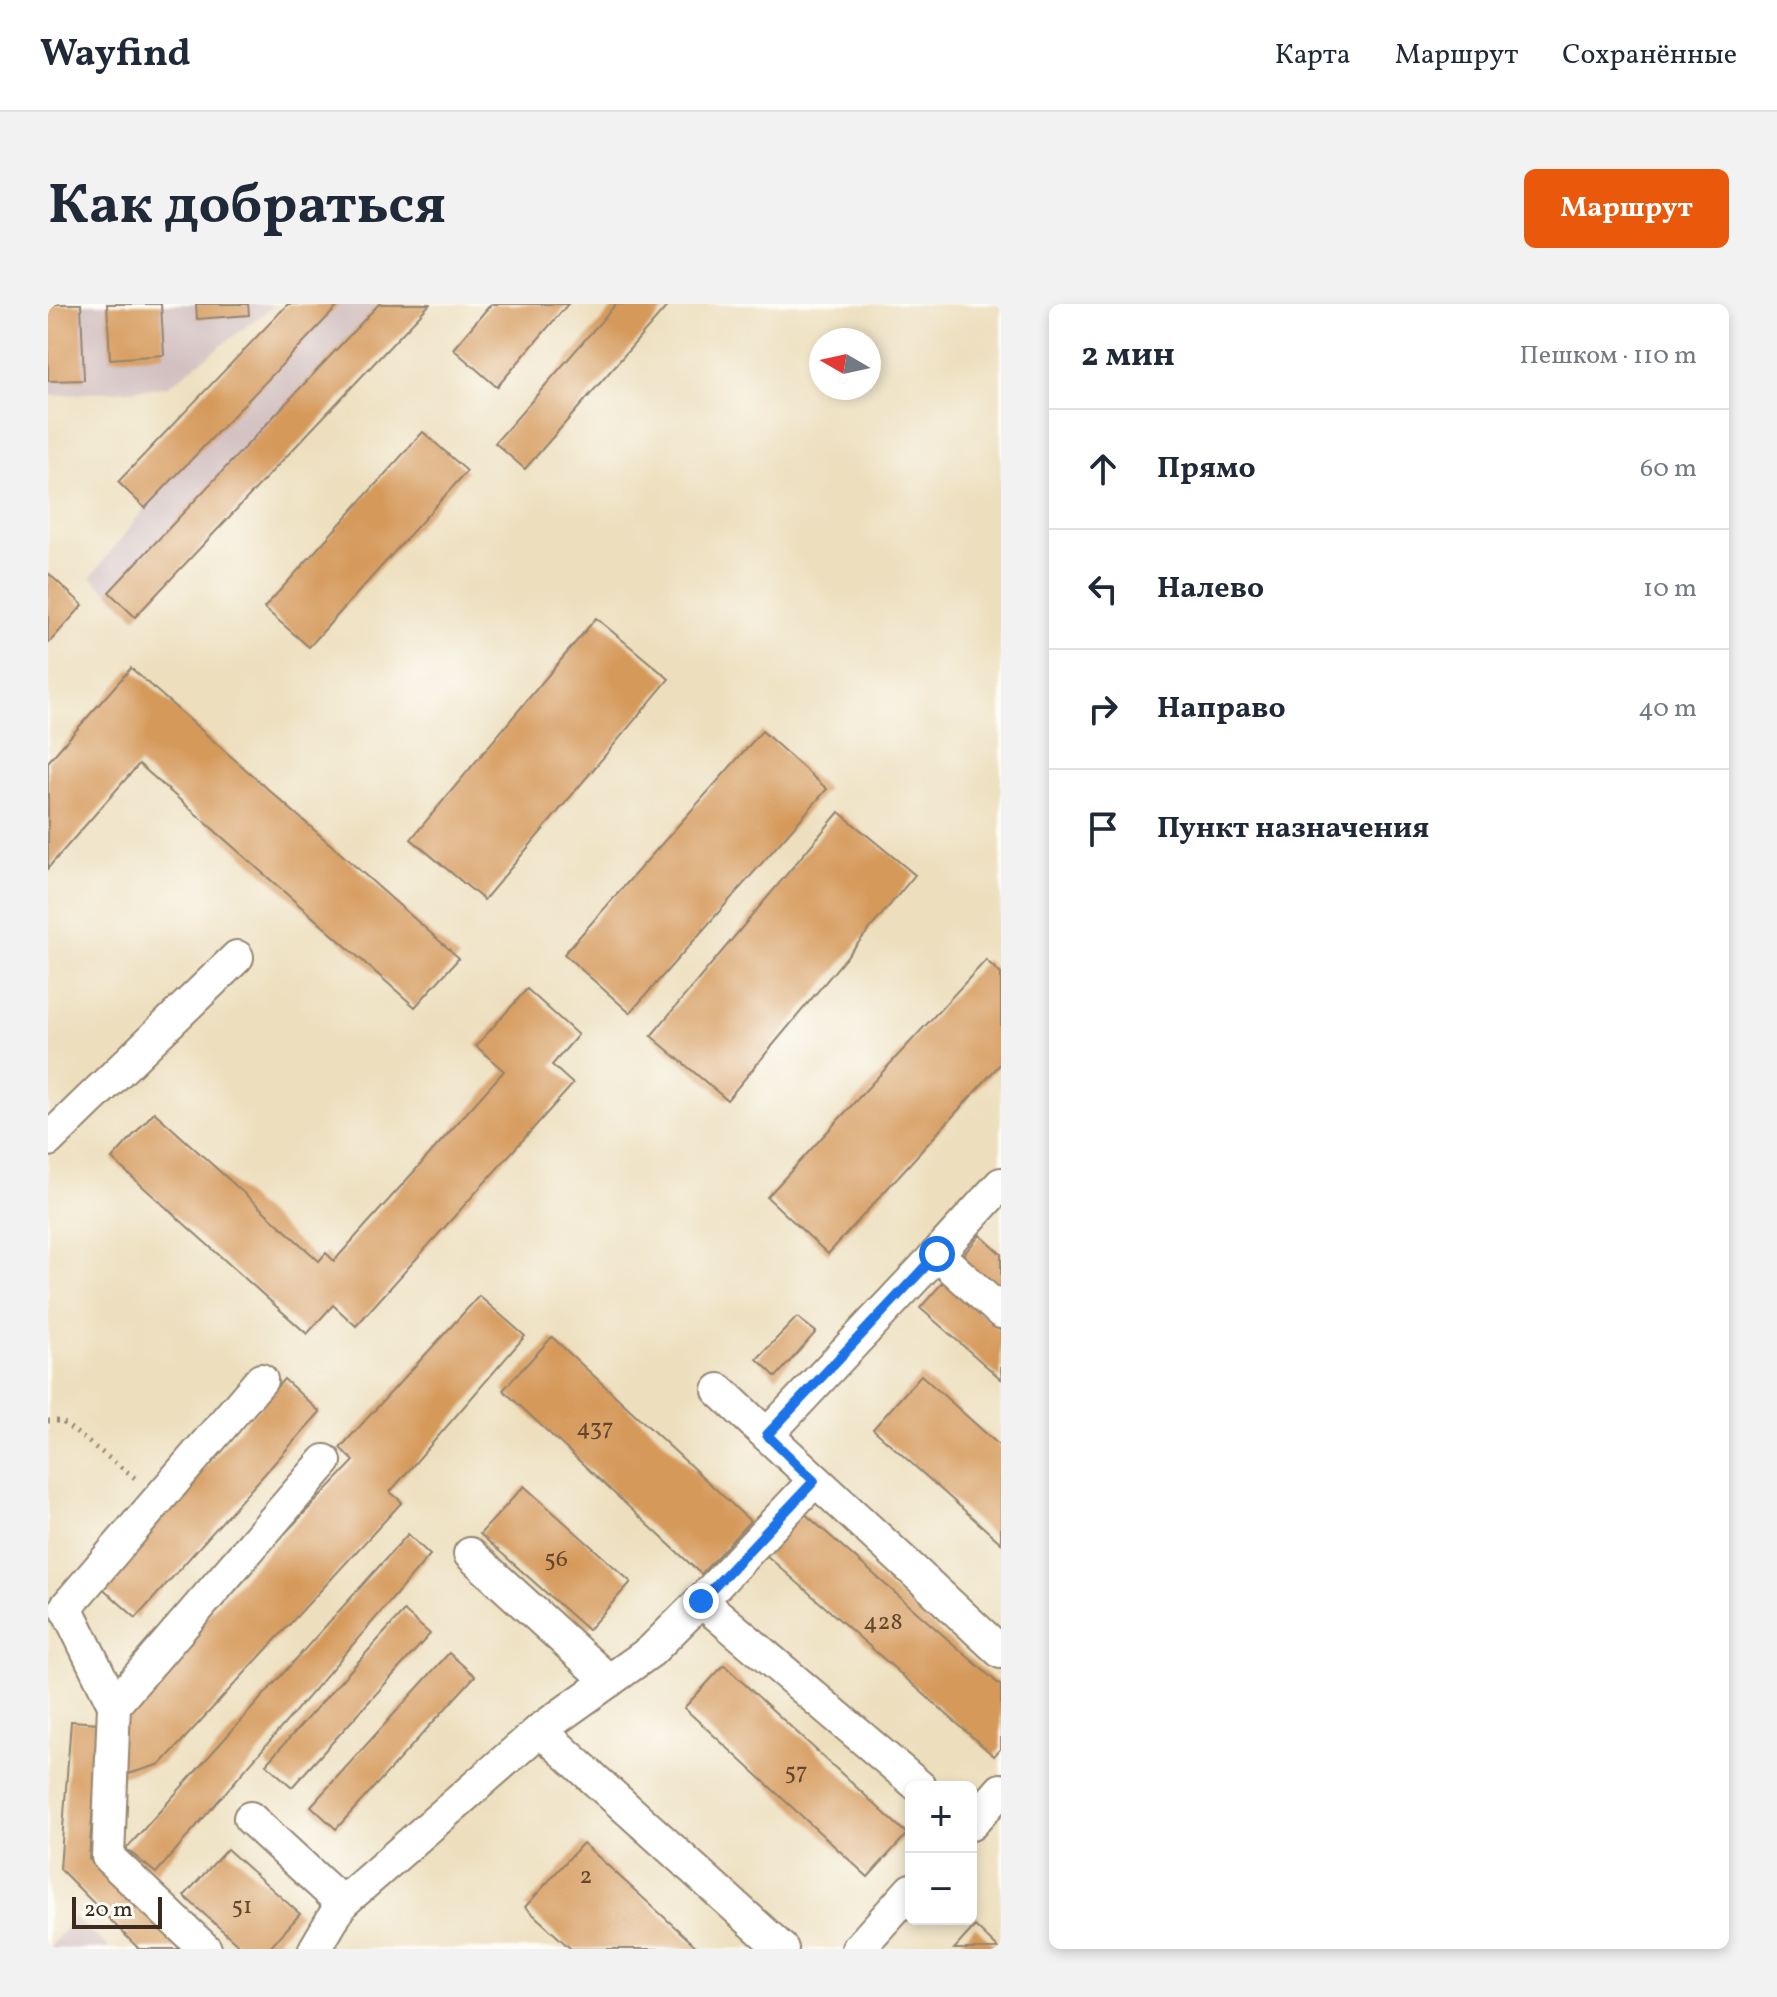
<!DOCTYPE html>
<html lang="ru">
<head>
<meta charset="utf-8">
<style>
	:root { --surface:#fff; --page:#f2f2f3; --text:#1f2937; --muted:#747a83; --line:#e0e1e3; --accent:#ea580c }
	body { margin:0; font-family:Vollkorn,serif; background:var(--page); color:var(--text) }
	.controls { position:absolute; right:24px; bottom:24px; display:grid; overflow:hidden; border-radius:12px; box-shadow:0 4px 12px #0003 }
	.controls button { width:72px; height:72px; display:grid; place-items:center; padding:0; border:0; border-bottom:2px solid var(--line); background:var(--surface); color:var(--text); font:40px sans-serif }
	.compass { position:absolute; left:761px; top:24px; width:72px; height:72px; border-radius:50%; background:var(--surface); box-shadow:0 4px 12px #0003; rotate:279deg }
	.scale { position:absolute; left:24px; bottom:20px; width:90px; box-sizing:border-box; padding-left:8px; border:4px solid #3b2a1e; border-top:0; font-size:22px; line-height:28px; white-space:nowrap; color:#3b2a1e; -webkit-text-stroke:6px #fdfcf7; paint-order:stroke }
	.stop { position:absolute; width:24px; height:24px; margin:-18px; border:6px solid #1a73e8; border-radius:50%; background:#fff }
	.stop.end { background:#1a73e8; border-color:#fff; box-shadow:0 2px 8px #0008 }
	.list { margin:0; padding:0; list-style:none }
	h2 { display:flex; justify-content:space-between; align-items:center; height:104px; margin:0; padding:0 32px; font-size:34px }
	h2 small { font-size:26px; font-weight:400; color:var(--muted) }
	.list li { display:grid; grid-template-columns:52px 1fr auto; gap:24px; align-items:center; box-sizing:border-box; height:120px; padding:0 32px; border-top:2px solid var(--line) }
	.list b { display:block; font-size:30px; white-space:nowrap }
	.list em { font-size:26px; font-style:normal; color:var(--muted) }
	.icon { flex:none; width:44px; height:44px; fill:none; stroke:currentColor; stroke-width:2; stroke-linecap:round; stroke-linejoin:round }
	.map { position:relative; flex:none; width:953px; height:1645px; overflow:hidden; border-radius:12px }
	header { display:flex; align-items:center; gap:48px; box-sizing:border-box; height:112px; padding:0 40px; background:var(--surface); border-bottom:2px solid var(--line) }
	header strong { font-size:38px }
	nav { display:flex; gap:44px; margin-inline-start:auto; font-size:28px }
	.intro { display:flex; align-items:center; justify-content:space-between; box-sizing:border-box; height:192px; padding:0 48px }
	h1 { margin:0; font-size:56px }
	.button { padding:20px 36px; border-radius:12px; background:var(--accent); color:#fff; font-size:28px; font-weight:700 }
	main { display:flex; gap:48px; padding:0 48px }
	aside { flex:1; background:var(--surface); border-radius:12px; box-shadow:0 4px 12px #0003 }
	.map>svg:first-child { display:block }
	.industrial { fill:#d2bfc0 }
	.building { fill:#d5995a }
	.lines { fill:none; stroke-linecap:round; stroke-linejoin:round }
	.minor-casing { stroke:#94846e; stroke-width:36 }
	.path { stroke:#94846e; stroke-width:5; stroke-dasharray:2 6; stroke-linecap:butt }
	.minor { stroke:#fff; stroke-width:32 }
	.route { stroke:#1a73e8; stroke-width:10 }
	.labels { text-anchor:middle; stroke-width:7; stroke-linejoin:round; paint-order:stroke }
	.number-label { font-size:24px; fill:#62462d }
</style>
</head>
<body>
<header>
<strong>Wayfind</strong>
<nav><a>Карта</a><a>Маршрут</a><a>Сохранённые</a></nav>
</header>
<div class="intro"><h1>Как добраться</h1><a class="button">Маршрут</a></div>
<main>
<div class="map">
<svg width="953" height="1645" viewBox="0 0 953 1645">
	<rect width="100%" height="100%" fill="#fdfcf7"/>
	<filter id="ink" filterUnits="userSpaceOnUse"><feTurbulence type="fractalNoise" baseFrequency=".0125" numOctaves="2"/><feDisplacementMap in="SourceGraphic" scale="16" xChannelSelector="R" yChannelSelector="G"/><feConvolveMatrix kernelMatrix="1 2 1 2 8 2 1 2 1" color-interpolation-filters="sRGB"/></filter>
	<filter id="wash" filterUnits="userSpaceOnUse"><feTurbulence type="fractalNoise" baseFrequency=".006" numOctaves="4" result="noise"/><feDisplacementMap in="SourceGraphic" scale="32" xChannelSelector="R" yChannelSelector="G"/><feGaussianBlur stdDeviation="1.8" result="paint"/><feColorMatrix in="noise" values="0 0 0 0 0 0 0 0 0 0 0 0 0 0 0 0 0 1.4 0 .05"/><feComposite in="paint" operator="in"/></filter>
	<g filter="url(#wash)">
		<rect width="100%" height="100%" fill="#eddfbe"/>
		<g class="industrial">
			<polygon points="0,0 225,0 215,10 119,83 0,92"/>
			<polygon points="292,0 382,0 87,313 43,273 97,204"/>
			<polygon points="26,1613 62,1645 1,1645"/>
		</g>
		<g id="blocks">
			<g class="building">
				<polygon points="0,0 33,0 36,76 0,77"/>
				<polygon points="59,0 113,0 116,51 62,55"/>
				<polygon points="148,0 200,0 201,11 149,15"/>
				<polygon points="240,0 292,0 97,204 70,178"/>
				<polygon points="331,0 382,0 87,313 61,288"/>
				<polygon points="443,0 520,0 449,83 405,45"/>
				<polygon points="568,0 621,0 477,165 447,139"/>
				<polygon points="375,128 419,167 261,343 216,304"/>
				<polygon points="0,269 35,301 0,340"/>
				<polygon points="548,314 621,375 436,596 363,535"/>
				<polygon points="83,364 411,654 367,703 91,460 0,564 0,458"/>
				<polygon points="714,427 779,485 582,709 516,650"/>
				<polygon points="791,508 867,571 679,796 603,732"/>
				<polygon points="938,656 953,670 953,759 780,950 719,893"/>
				<polygon points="479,685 530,731 504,761 525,780 308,1022 285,1001 259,1030 64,855 106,808 271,957 278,949 286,957 456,767 428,742"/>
				<polygon points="932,931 953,950 953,997 910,957"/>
				<polygon points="896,977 953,1027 953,1075 872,1004"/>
				<polygon points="431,992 477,1032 342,1188 354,1198 113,1460 70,1473 75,1399 306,1157 292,1144"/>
				<polygon points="749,1013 768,1028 728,1073 709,1055"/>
				<polygon points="504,1033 702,1217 653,1270 455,1086"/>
				<polygon points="873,1071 953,1143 953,1239 825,1125"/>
				<polygon points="236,1075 272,1108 88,1314 51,1281"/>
				<polygon points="476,1182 583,1278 540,1326 432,1230"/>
				<polygon points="755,1208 953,1382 953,1444 946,1452 718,1251"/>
				<polygon points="360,1230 382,1251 108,1569 78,1545"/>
				<polygon points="356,1307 382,1330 244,1483 218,1460"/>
				<polygon points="401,1349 427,1372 288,1525 263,1502"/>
				<polygon points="676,1361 859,1530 820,1573 636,1404"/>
				<polygon points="23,1417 51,1419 41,1555 135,1645 91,1645 12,1565"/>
				<polygon points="535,1539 651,1645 523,1645 477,1603"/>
				<polygon points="179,1545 252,1610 221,1645 195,1645 136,1592"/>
				<polygon points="927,1622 951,1645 906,1645"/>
			</g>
		</g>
	</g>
	<g filter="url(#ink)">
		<use href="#blocks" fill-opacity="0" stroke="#94846e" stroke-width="2"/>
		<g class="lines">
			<g class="minor-casing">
				<g id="minor">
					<polyline points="0,836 189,653"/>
					<polyline points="889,950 953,880"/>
					<polyline points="953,1008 889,950 719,1131 953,1348"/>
					<polyline points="671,1086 719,1131"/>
					<polyline points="422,1250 561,1377"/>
					<polyline points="653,1297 766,1177"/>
					<polyline points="66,1401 277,1157"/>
					<polyline points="492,1426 734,1645"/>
					<polyline points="202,1514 294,1599"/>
					<polyline points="923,1520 953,1486"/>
					<polyline points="157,1645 60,1553 66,1401 18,1303 213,1076"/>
					<polyline points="267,1645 294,1599 492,1426 603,1347 653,1297 872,1483"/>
					<polyline points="810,1645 863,1586"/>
				</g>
			</g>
			<polyline class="path" points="0,1117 13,1117 91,1177"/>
			<use href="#minor" class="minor"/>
		</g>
	</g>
	<g class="lines" filter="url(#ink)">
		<polyline class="route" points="653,1297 766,1177 719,1131 889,950"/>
	</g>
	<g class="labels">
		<g class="number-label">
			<text x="547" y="1131">437</text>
			<text x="508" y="1262">56</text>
			<text x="835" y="1325">428</text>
			<text x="748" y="1475">57</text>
			<text x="538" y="1579">2</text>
			<text x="194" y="1609">51</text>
		</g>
	</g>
</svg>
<div class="controls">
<button>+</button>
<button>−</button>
</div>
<svg class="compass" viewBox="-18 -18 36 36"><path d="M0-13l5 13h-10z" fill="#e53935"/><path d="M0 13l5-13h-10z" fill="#747a83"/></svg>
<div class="scale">20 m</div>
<div class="stop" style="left:889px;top:950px"></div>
<div class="stop end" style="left:653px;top:1297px"></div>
</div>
<aside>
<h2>2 мин<small>Пешком · 110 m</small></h2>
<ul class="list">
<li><svg class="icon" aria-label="ahead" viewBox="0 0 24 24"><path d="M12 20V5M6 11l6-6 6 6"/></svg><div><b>Прямо</b></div><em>60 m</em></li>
<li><svg class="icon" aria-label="left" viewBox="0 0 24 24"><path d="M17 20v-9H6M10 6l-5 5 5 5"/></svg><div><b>Налево</b></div><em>10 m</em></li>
<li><svg class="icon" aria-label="right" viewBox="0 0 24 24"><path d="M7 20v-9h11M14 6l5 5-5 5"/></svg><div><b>Направо</b></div><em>40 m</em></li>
<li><svg class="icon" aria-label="arrive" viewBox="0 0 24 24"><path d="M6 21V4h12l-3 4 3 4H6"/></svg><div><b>Пункт назначения</b></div></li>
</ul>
</aside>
</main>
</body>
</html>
